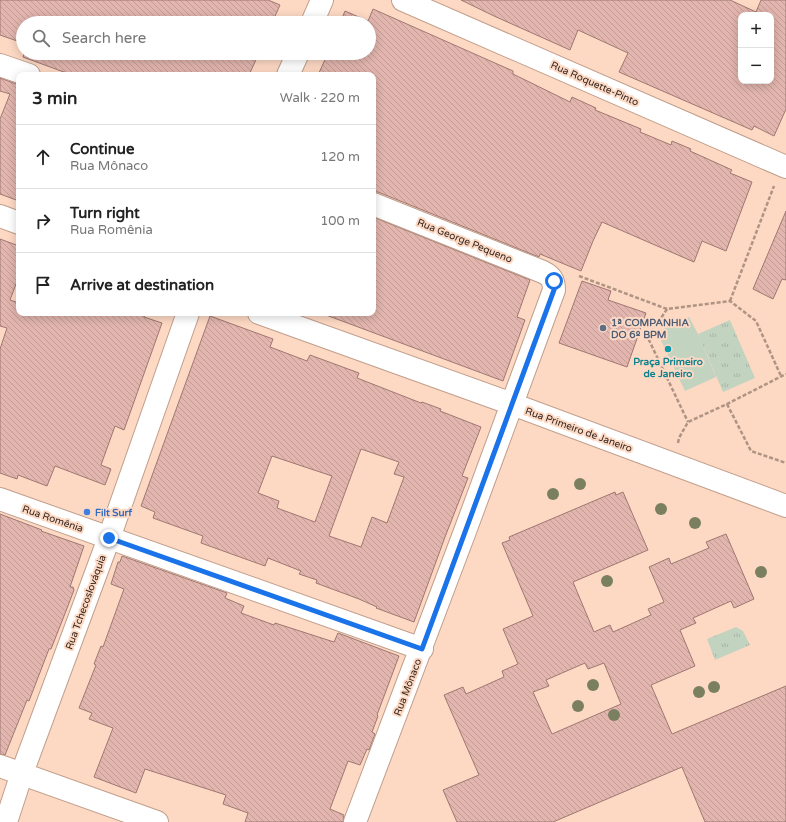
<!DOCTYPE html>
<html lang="en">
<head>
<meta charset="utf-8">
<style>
	:root { --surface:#fff; --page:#f6f6f6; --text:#222; --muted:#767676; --line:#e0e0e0 }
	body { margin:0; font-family:"Varela Round",sans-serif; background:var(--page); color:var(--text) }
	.controls { position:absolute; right:12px; top:12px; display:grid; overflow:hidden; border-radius:8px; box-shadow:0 2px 10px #0003 }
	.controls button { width:36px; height:36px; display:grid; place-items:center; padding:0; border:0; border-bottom:1px solid var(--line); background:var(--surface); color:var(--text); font:20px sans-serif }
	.stop { position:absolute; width:12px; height:12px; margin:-9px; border:3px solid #1a73e8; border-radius:50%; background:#fff }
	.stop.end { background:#1a73e8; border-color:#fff; box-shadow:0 1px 4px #0008 }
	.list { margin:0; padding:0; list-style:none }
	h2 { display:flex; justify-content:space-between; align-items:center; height:52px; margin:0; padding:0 16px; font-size:17px }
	h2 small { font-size:13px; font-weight:400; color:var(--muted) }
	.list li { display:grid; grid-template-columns:26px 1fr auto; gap:12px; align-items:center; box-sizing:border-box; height:64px; padding:0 16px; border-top:1px solid var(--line) }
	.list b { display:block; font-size:15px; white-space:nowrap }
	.list p { margin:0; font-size:13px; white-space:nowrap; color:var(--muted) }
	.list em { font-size:13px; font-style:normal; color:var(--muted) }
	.icon { flex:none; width:22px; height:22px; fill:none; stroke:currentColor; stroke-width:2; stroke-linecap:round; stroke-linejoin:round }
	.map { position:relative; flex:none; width:786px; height:822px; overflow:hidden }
	.search { position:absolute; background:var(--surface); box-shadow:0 2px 10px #0003; left:16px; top:16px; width:360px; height:44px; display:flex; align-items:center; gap:10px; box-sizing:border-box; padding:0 14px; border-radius:22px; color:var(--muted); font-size:15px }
	.panel { position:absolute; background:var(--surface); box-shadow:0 2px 10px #0003; left:16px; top:72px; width:360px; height:244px; border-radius:8px }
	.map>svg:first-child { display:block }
	.park { fill:url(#park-tufts) }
	.pitch { fill:#c2d3c0 }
	.building { fill:url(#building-back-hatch); stroke:#9f7872; fill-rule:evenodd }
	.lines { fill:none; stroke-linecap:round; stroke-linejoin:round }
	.street-casing { stroke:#c19e8b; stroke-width:24 }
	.secondary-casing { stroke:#c19e8b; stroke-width:24 }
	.path { stroke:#af9484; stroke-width:2.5; stroke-dasharray:4 2; stroke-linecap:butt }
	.street { stroke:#fff; stroke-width:22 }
	.secondary { stroke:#fff; stroke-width:22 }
	.tree { fill:#7a805f }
	.route { stroke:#1a73e8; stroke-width:5 }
	.service-dot { fill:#5c6f8a; stroke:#fdd9c4; stroke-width:1.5 }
	.culture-dot { fill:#0f9aa8; stroke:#fdd9c4; stroke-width:1.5 }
	.shop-dot { fill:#3f7fe0; stroke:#fdd9c4; stroke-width:1.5 }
	.labels { text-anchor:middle; stroke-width:4; stroke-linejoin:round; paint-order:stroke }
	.street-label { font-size:10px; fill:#33251e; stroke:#fdd9c4 }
	.service-label { font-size:10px; font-weight:bold; fill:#4e5e75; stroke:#fdd9c4; text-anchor:start }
	.culture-label { font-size:10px; font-weight:bold; fill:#0d838f; stroke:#fdd9c4 }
	.shop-label { font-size:10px; font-weight:bold; fill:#366cbe; stroke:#fdd9c4; text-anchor:start }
</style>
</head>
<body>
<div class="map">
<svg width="786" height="822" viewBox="0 0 786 822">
	<defs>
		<pattern id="park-tufts" width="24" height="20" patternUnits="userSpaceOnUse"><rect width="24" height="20" fill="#c2d3c0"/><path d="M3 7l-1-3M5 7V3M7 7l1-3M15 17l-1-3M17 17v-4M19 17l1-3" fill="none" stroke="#a7b5a5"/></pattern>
		<pattern id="building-back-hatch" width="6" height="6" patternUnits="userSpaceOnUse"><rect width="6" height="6" fill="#e2b5ae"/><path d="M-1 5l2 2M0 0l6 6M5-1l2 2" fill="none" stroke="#c29c95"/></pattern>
	</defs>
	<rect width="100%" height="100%" fill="#fdd9c4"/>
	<g class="park">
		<polygon points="730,320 755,378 723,392 698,334"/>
		<polygon points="736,627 743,631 750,645 715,660 707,639"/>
	</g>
	<polygon class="pitch" points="689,317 698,334 716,377 685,391 657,332"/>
	<g class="building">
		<polygon points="0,0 268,0 280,5 272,23 23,23 23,43 0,35"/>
		<path d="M461 0H730L756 12 761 0H786V109L774 136 754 126 752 130 619 72 628 53 578 30 570 50 494 16ZM741 15H771V81H741Z"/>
		<polygon points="373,9 513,71 513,74 570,102 572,97 596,108 595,110 641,129 640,132 671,145 672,141 691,149 690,151 732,170 730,173 752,182 726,251 702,241 694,262 602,222 593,241 581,271 540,254 539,257 378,192 373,192 373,75 318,75 328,53 369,53 369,23 340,23 345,11 368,21"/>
		<polygon points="24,53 259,53 249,75 72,75 23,57"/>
		<polygon points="0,78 19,85 19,201 0,194 0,119 10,94 0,91"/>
		<polygon points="786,211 786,280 782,279 773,299 753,289"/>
		<polygon points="373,217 530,280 517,317 525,320 503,381 326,315 327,313 373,313"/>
		<polygon points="0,239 19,246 19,276 10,300 19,303 19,313 145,313 144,317 162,323 124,430 115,426 101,465 111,469 105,485 55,466 47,486 18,475 17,479 0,473 0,349 7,328 0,326"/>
		<polygon points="582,281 611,291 608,300 646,313 627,367 559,343"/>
		<path d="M210 316 273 339 270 347 307 361 310 355 359 373 357 378 421 403 422 402 441 409 440 411 481 427 462 476 468 478 445 537 414 622 376 608 377 607 359 599 316 583 317 580 299 574 301 571 268 558 265 566 201 543 203 536 153 518 155 512 141 506ZM361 449 399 462 394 474 404 477 387 523 372 517 361 547 329 536ZM272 456 332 476 315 522 277 508 279 501 258 493Z"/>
		<path d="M615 492 616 495 623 492 648 550 573 582 594 632 610 625 613 632 651 615 648 609 664 602 649 567 669 558 671 564 709 548 706 542 726 534 754 599 734 608 731 601 693 618 696 623 680 630 695 666 651 685 672 734 786 686V822H705L682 767 553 822H457L443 790 479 775 444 695 463 687 466 694 504 677 502 671 518 664 503 629 533 616 502 543 510 540 509 537ZM585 663 588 669 604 663 621 704 552 734 533 692 549 686 546 680Z"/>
		<polygon points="0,514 42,530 41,531 84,546 70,587 73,587 74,590 66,611 51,649 49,649 29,701 27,700 5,755 0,754"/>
		<polygon points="122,556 227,593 225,598 244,606 241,613 274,625 275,623 334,642 338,633 399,656 377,715 378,716 372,732 375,734 369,750 367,749 360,765 348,761 330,809 344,815 343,822 245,822 248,813 223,804 226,795 145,769 136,793 94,777 113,728 89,719 92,713 79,708 96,665 94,664 101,646 103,647 124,589 111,584 118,562 120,562"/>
	</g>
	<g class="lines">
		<g class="street-casing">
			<g id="street">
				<polyline points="403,0 786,167"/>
				<polyline points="312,23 322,0"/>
				<polyline points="0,65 29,75"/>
				<polyline points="288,75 298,53"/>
				<polyline points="0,499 422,649"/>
				<polyline points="0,766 157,822"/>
				<polyline points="6,822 22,773 109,538 188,313"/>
				<path d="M355 822C423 645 489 468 554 290 554 280 551 276 543 272L373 204"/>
			</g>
		</g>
		<g class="secondary-casing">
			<g id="secondary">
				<polyline points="0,216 19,223"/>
				<polyline points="259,313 512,404 786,506"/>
			</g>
		</g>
		<g class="path">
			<polyline points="579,276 667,309 730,301 756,321 781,376"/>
			<polyline points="730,301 774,186"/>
			<polyline points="667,309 648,338 688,422"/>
			<polyline points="727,404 751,451 786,463"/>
			<polyline points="678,443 679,438 688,422 727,404 786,374"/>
		</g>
		<use href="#street" class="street"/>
		<use href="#secondary" class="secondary"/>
	</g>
	<g class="tree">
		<circle cx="580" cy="484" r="6"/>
		<circle cx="553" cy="494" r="6"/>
		<circle cx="661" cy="509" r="6"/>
		<circle cx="695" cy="523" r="6"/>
		<circle cx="761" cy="572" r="6"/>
		<circle cx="607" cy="581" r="6"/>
		<circle cx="593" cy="685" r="6"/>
		<circle cx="714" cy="687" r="6"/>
		<circle cx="699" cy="692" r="6"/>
		<circle cx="578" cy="706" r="6"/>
		<circle cx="614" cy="715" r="6"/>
	</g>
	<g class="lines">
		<polyline class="route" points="109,538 422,649 554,290 554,281"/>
	</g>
	<circle class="service-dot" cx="603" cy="328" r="4"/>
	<circle class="culture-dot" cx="668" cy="349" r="4"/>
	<circle class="shop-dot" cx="87" cy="512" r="4"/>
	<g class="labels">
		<g class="street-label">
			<text transform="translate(595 83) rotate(24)" y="4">Rua Roquette-Pinto</text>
			<text transform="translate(465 240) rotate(22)" y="4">Rua George Pequeno</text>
			<text transform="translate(579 429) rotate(20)" y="4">Rua Primeiro de Janeiro</text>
			<text transform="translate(53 518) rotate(19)" y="4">Rua Romênia</text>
			<text transform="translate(85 602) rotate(-70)" y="4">Rua Tchecoslováquia</text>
			<text transform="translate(407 687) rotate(-69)" y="4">Rua Mônaco</text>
		</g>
		<g class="service-label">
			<text x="611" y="326">1ª COMPANHIA<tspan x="611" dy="12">DO 6º BPM</tspan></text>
		</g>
		<g class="culture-label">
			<text x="668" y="365">Praça Primeiro<tspan x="668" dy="12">de Janeiro</tspan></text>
		</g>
		<g class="shop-label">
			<text x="95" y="516">Filt Surf</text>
		</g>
	</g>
</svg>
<div class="controls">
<button>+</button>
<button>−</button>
</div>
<div class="stop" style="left:554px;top:281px"></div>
<div class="stop end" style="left:109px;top:538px"></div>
<div class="search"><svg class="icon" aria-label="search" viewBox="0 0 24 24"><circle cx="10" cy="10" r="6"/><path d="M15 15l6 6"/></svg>Search here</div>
<section class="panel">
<h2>3 min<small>Walk · 220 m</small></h2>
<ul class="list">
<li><svg class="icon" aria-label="ahead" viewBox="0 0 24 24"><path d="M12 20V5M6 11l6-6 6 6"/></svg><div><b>Continue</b><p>Rua Mônaco</p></div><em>120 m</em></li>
<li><svg class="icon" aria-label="right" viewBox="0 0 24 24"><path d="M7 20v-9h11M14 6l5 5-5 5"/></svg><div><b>Turn right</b><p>Rua Romênia</p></div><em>100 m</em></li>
<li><svg class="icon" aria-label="arrive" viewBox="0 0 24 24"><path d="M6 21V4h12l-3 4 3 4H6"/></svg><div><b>Arrive at destination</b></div></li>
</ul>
</section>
</div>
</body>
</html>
